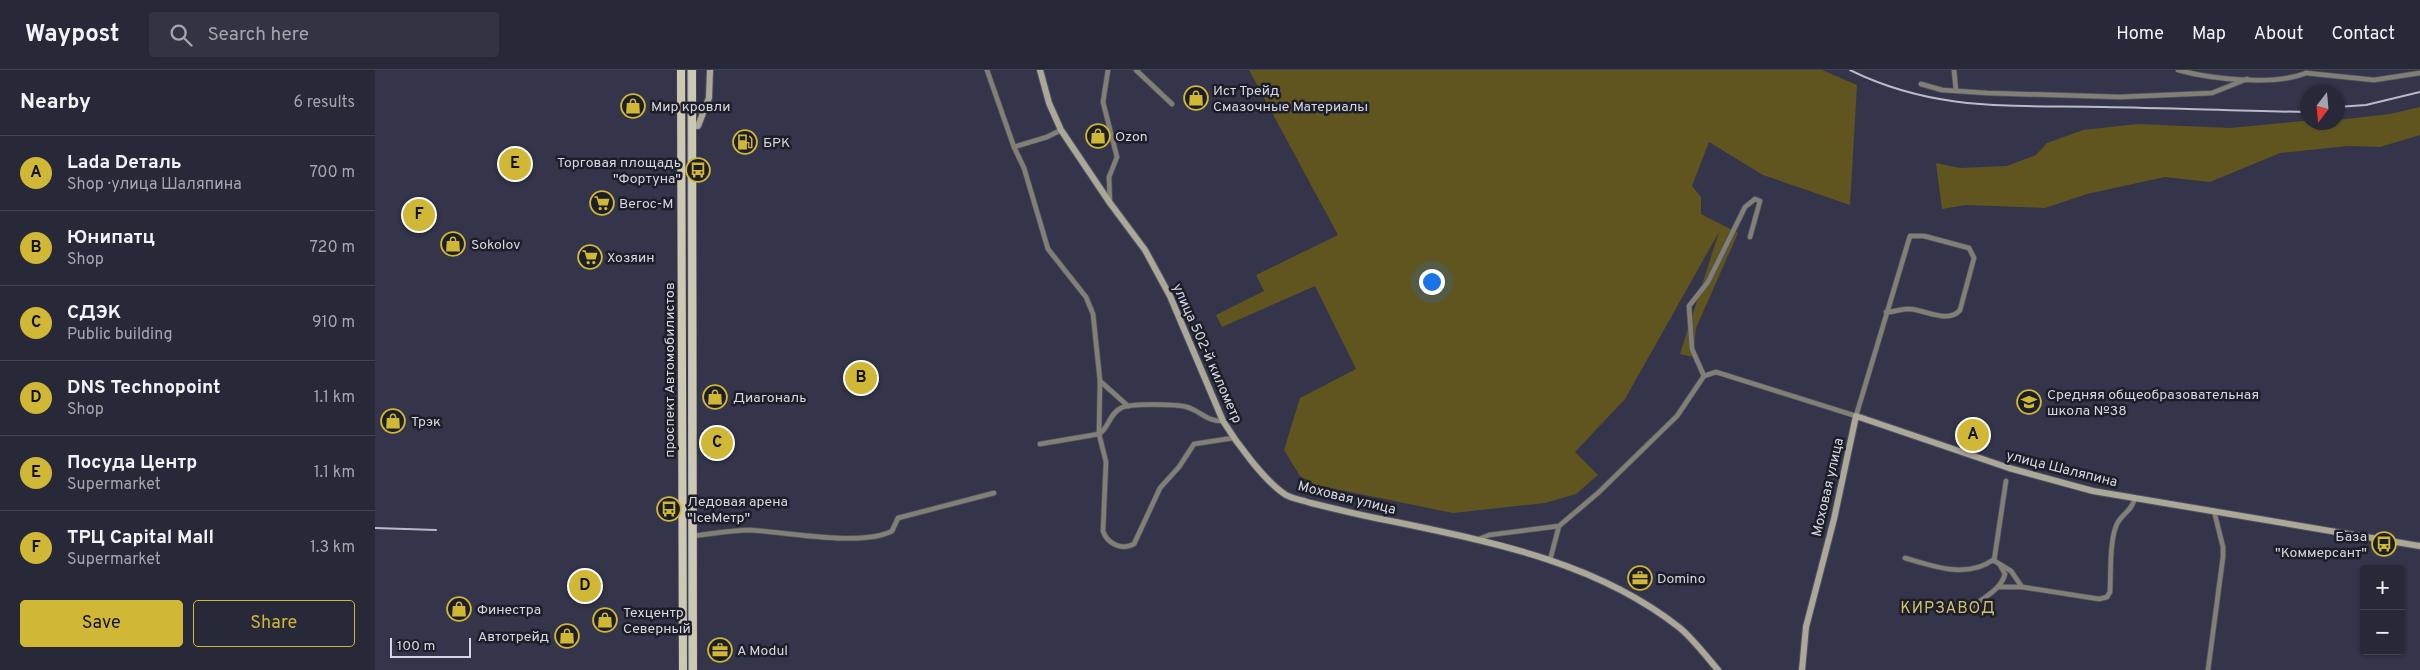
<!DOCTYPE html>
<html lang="en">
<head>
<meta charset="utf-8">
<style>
	:root { --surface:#272838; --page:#333443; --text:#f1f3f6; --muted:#a4a6ae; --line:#434453; --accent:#d0b736 }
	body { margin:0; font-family:Overpass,sans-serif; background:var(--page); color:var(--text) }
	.controls { position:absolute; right:15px; bottom:15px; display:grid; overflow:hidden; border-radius:5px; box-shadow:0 1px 4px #0004 }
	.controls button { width:45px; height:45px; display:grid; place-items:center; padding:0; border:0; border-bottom:1px solid var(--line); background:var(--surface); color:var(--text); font:25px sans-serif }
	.compass { position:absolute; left:1925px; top:15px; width:45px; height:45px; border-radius:50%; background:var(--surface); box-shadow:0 1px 4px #0004; rotate:196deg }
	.scale { position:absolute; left:15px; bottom:12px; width:81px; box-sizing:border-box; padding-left:5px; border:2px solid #d5d7e4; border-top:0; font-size:14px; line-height:18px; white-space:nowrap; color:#d5d7e4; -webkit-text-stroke:4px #1d1e27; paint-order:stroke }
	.you { position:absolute; left:1056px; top:211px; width:18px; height:18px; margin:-12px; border:4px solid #fff; border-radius:50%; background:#1a73e8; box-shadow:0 0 0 8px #1a73e833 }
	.badge { display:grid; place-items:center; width:32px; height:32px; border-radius:50%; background:var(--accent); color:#111; font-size:16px; font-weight:700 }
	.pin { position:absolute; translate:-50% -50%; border:2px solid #fff; box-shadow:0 1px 5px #0006 }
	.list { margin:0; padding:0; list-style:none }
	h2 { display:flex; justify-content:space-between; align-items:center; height:65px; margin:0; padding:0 20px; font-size:21px }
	h2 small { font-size:16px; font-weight:400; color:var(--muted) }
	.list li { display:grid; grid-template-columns:32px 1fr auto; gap:15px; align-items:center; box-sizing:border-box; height:75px; padding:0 20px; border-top:1px solid var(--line) }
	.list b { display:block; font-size:19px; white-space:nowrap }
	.list p { margin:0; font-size:16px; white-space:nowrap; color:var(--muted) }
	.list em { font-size:16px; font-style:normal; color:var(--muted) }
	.actions { display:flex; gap:10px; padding:15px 20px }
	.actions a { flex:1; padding:11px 0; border:1px solid var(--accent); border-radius:5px; text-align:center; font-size:18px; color:var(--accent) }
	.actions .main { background:var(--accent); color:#111 }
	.icon { flex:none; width:28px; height:28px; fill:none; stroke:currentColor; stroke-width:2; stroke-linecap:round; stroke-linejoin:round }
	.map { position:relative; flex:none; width:2045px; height:600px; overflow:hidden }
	header { display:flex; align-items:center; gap:30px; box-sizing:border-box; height:70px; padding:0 25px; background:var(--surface); border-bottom:1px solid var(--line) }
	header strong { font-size:24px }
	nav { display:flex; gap:28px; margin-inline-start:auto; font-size:18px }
	.search { width:350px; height:45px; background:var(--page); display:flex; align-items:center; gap:12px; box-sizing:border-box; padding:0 18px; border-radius:5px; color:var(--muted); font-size:19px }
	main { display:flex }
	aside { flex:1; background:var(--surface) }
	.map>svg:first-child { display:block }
	.green { fill:#60551f }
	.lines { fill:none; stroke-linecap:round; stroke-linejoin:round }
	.street-casing { stroke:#515266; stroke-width:6 }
	.secondary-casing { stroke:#515266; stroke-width:8 }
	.primary-casing { stroke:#515266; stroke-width:9 }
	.street { stroke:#828075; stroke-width:4.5 }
	.secondary { stroke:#aca897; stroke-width:6 }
	.primary { stroke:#ccc8b1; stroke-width:8 }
	.tram { stroke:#b9bbc9; stroke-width:1 }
	.rail { stroke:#b9bbc9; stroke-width:2 }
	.labels { text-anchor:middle; stroke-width:5; stroke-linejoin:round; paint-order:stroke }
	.poi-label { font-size:14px; fill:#d5d7e4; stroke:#1d1e27; text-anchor:start }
	.street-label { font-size:14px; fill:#d5d7e4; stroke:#1d1e27 }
	.quarter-label { font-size:16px; letter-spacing:1px; fill:#d0c072; stroke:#1d1e27 }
</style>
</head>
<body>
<header>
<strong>Waypost</strong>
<div class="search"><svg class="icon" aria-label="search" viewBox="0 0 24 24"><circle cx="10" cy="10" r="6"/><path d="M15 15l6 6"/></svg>Search here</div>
<nav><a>Home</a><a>Map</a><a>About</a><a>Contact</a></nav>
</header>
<main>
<aside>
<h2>Nearby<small>6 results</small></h2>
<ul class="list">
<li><span class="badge">A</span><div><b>Lada Dеталь</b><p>Shop · улица Шаляпина</p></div><em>700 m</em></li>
<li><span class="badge">B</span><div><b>Юнипатц</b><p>Shop</p></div><em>720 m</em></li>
<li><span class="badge">C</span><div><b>СДЭК</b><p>Public building</p></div><em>910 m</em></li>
<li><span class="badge">D</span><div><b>DNS Technopoint</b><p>Shop</p></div><em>1.1 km</em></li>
<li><span class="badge">E</span><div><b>Посуда Центр</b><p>Supermarket</p></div><em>1.1 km</em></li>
<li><span class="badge">F</span><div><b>ТРЦ Capital Mall</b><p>Supermarket</p></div><em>1.3 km</em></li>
</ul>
<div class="actions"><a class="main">Save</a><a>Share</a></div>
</aside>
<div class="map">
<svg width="2045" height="600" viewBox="0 0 2045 600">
	<rect width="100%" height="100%" fill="#34354a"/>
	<g class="green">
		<polygon points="874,0 1447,0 1482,15 1475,135 1388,105 1334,72 1317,116 1326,127 1326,144 1363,163 1321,258 1318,287 1305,284 1344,162 1250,329 1200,382 1223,405 1201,424 1170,433 1078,443 941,415 925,406 909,380 925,328 981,299 940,216 847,257 841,245 889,221 881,205 963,165"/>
		<polygon points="2045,37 2045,65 2005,77 1973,76 1905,83 1835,112 1790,107 1712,124 1670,138 1591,135 1567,139 1561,93 1585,98 1632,96 1661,85 1672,73 1708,60 1762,54 1855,58 1928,51 1962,52 1963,50 2015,44"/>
	</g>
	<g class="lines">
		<g class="street-casing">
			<g id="street">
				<path d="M612 0 639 77 649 98 673 179 711 227 718 244 725 311 724 364 731 392 728 461C732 473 746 481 759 474L785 418 804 397 819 374 858 368"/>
				<polyline points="733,0 728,32 742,87 734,107 735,133"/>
				<polyline points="761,0 797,34"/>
				<polyline points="1579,0 1581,20"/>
				<path d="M1803 0C1836 9 1899 16 1931 3"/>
				<polyline points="1931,3 1999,10 2045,3"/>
				<polyline points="1546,14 1567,20 1612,23 1745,27 1837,23 1872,9"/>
				<polyline points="639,77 672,67 686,60"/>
				<polyline points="1329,306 1317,279 1314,236 1333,212 1370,137 1380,129 1385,131 1375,167"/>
				<polyline points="725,311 753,336"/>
				<path d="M665 374 724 364C734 358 734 344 746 338 755 333 801 334 812 337 825 341 833 352 848 351"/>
				<path d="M318 466C337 464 356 460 375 460 411 462 487 477 517 461L523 448 619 423"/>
				<path d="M1104 469 1114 465 1184 456 1223 423 1302 346 1329 306 1341 302 1481 346 1535 166H1549L1594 178 1599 188 1585 240C1574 254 1550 240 1535 239 1528 238 1521 242 1511 242"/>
				<path d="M1530 488C1558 496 1591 509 1618 490L1636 501 1647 517 1724 529 1732 527 1735 522C1736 505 1734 467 1743 452 1749 442 1756 442 1760 428"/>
				<polyline points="1175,490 1184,456"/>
				<polyline points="1619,491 1631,411"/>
				<polyline points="1624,517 1647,517"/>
				<path d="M1598 536C1611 526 1626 519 1630 504L1625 495"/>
				<polyline points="1833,600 1848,487 1848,477 1839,441"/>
			</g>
		</g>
		<g class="secondary-casing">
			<g id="secondary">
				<path d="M665 0 674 33 686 60 735 133 770 180 795 226 848 351C861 372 890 412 911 425 918 429 928 430 936 433 964 440 993 447 1021 452 1121 473 1223 493 1305 558 1319 570 1331 586 1343 600"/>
				<polyline points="317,56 323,56 334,28 335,0"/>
				<polyline points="1427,600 1431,557 1459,449 1481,346 1634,398 1718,421 2045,476"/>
			</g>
		</g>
		<g class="primary-casing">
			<g id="primary">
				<polyline points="306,0 308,600"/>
				<polyline points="317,0 318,600"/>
			</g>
		</g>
		<use href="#street" class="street"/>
		<use href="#secondary" class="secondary"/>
		<use href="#primary" class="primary"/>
		<polyline class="tram" points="313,0 314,600"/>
		<g class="rail">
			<path d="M1475 0C1560 42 1637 35 1728 37 1796 38 1864 41 1932 42"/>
			<polyline points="1962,37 1991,35 2045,22"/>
			<polyline points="0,458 61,460"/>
		</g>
	</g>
	<defs>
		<g id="shop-ring" transform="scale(1.25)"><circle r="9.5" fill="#1d1e27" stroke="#d0b736" stroke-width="1.5"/><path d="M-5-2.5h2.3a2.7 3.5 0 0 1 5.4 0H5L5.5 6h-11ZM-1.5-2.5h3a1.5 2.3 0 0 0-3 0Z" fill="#d0b736"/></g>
		<g id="fuel-ring" transform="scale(1.25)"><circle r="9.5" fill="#1d1e27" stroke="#d0b736" stroke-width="1.5"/><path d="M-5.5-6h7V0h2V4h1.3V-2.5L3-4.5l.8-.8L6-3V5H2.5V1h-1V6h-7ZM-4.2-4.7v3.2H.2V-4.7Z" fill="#d0b736"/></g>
		<g id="bus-ring" transform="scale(1.25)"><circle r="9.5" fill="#1d1e27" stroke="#d0b736" stroke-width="1.5"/><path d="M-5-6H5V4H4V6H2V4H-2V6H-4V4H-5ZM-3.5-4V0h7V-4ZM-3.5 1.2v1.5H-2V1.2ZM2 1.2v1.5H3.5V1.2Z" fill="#d0b736"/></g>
		<g id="supermarket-ring" transform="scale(1.25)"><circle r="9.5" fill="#1d1e27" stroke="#d0b736" stroke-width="1.5"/><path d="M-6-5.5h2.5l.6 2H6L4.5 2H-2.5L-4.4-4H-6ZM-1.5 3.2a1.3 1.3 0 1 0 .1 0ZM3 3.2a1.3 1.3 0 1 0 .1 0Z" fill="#d0b736"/></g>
		<g id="school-ring" transform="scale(1.25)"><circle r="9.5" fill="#1d1e27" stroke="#d0b736" stroke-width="1.5"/><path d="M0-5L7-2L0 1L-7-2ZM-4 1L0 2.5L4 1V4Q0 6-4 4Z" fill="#d0b736"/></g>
		<g id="office-ring" transform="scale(1.25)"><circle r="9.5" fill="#1d1e27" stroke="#d0b736" stroke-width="1.5"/><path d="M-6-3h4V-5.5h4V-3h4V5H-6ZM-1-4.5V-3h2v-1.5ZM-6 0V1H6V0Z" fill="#d0b736"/></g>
	</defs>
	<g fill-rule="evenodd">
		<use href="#shop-ring" x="821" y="28"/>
		<use href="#shop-ring" x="258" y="36"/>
		<use href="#shop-ring" x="723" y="66"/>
		<use href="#fuel-ring" x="370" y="72"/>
		<use href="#bus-ring" x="323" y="100"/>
		<use href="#supermarket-ring" x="227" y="133"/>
		<use href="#shop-ring" x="78" y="174"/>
		<use href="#supermarket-ring" x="215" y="187"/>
		<use href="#shop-ring" x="340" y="327"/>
		<use href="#school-ring" x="1654" y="332"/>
		<use href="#shop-ring" x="18" y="351"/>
		<use href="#bus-ring" x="294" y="439"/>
		<use href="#bus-ring" x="2009" y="474"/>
		<use href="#office-ring" x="1265" y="508"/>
		<use href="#shop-ring" x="84" y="539"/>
		<use href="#shop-ring" x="230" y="550"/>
		<use href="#shop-ring" x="192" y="566"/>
		<use href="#office-ring" x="345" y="580"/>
	</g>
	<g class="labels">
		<g class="poi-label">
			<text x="838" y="25">Ист Трейд<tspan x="838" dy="16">Смазочные Материалы</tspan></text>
			<text x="276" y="41">Мир кровли</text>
			<text x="740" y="71">Ozon</text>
			<text x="388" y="77">БРК</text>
			<text x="306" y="97" text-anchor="end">Торговая площадь<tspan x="306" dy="16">"Фортуна"</tspan></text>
			<text x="244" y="138">Вегос-М</text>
			<text x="96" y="179">Sokolov</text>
			<text x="232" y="192">Хозяин</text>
			<text x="1672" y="329">Средняя общеобразовательная<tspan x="1672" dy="16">школа №38</tspan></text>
			<text x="358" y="332">Диагональ</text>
			<text x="36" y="356">Трэк</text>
			<text x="312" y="436">Ледовая арена<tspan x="312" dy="16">"IceМетр"</tspan></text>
			<text x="1992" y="471" text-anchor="end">База<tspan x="1992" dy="16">"Коммерсант"</tspan></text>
			<text x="1282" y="513">Domino</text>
			<text x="102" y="544">Финестра</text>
			<text x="248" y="547">Техцентр<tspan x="248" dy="16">Северный</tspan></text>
			<text x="174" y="571" text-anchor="end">Автотрейд</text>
			<text x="362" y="585">A Modul</text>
		</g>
		<g class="street-label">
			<text transform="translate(833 283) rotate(66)" y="5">улица 502-й километр</text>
			<text transform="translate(294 300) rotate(-90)" y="5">проспект Автомобилистов</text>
			<text transform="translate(1687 398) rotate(14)" y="5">улица Шаляпина</text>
			<text transform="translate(1452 417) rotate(-77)" y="5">Моховая улица</text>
			<text transform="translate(972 427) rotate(14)" y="5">Моховая улица</text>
		</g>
		<g class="quarter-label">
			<text x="1573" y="543">КИРЗАВОД</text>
		</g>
	</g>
</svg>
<div class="controls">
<button>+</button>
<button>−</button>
</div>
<svg class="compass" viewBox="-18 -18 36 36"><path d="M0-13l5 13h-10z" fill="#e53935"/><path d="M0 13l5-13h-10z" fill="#a4a6ae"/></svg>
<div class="scale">100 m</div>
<div class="you"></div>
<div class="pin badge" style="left:1598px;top:365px">A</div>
<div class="pin badge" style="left:486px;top:308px">B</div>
<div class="pin badge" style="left:342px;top:373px">C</div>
<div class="pin badge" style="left:210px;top:516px">D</div>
<div class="pin badge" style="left:140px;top:94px">E</div>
<div class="pin badge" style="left:44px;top:145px">F</div>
</div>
</main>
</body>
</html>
